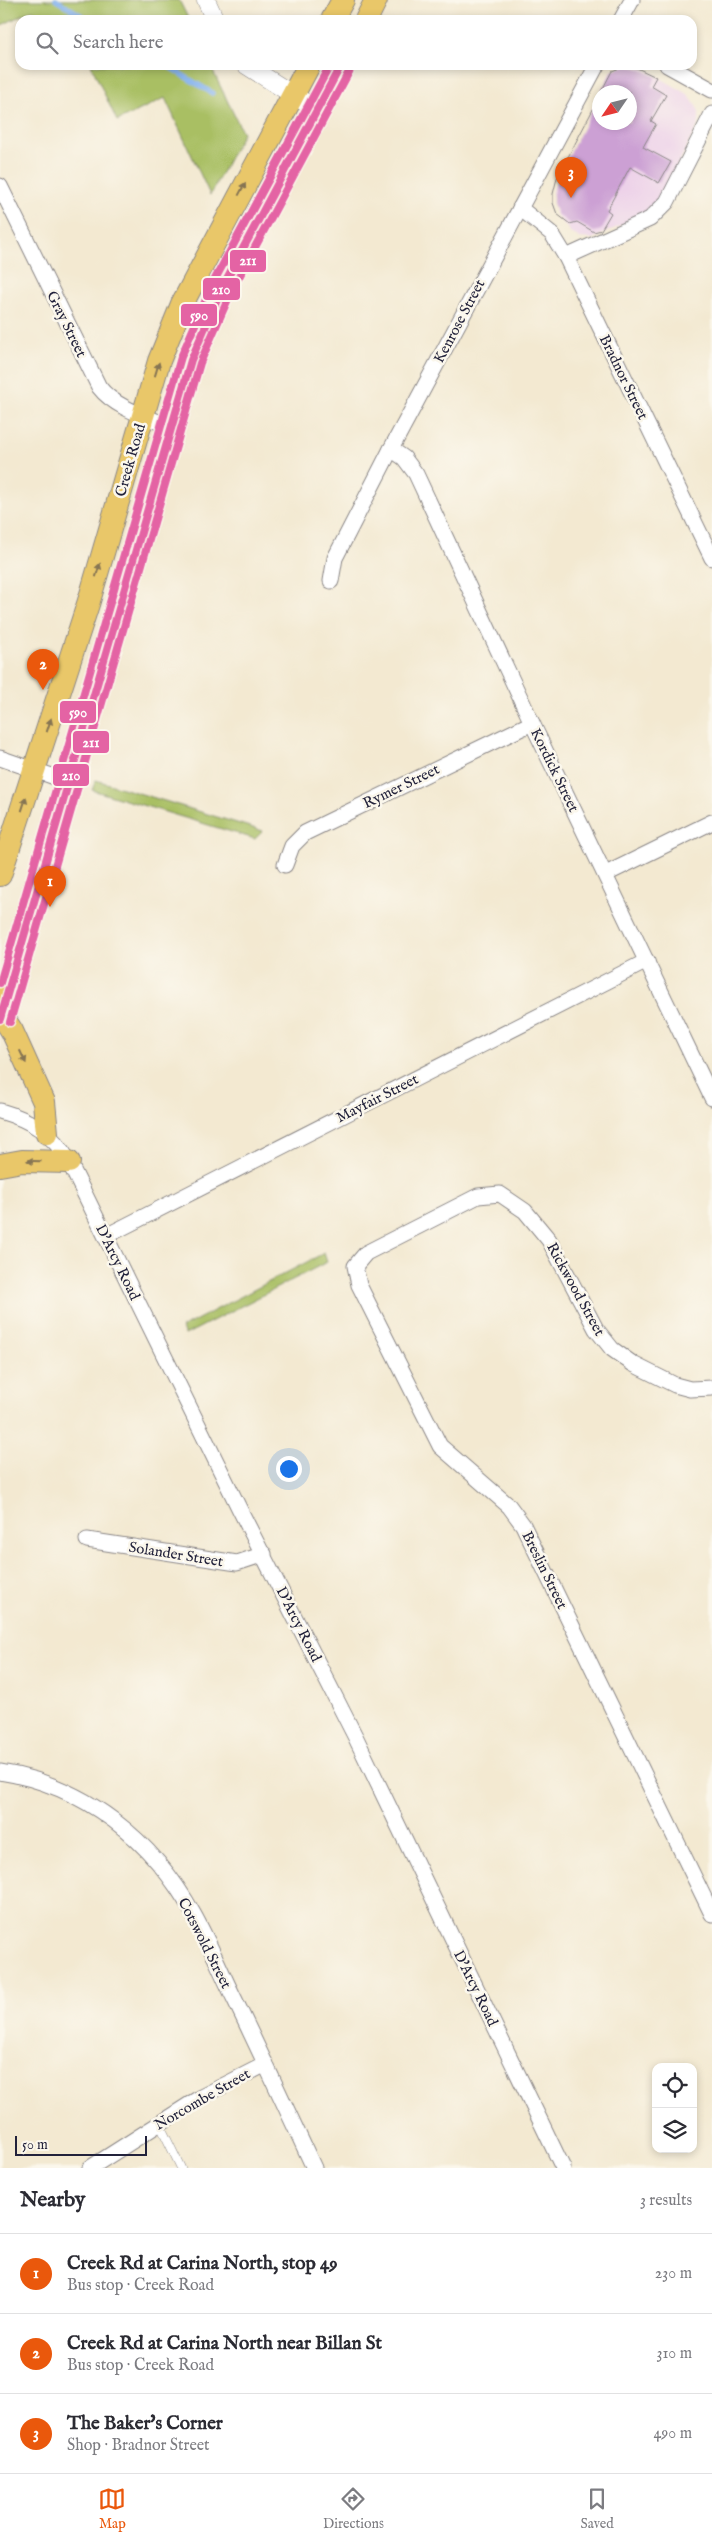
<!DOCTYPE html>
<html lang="en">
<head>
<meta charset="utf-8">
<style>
	:root { --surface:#fff; --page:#f7f7f7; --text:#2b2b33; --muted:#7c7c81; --line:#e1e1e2; --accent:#ea580c }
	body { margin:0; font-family:"IM FELL English",serif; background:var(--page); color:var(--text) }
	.controls { position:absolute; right:15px; bottom:15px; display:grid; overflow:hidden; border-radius:10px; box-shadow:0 2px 8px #0003 }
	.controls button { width:45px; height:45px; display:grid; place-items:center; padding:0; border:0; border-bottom:1px solid var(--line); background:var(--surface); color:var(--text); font:25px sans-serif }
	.compass { position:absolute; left:592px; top:85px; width:45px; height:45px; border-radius:50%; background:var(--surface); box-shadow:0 2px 8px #0003; rotate:235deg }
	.scale { position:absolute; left:15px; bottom:12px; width:132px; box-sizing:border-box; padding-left:5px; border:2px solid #22223b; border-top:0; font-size:14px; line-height:18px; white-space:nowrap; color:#22223b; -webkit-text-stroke:4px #fbf7ec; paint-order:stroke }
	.you { position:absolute; left:288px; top:1468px; width:18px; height:18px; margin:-12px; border:4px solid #fff; border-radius:50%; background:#1a73e8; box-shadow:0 0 0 8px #1a73e833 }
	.badge { display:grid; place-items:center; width:32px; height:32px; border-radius:50%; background:var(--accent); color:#fff; font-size:16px; font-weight:700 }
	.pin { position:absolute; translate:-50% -41px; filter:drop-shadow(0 1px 2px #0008) }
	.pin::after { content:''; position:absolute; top:26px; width:18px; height:15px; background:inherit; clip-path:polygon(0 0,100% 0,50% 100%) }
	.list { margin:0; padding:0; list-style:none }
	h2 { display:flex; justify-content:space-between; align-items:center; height:65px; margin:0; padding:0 20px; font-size:21px }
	h2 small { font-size:16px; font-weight:400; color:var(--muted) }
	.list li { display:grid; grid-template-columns:32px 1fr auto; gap:15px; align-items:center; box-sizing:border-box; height:80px; padding:0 20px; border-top:1px solid var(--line) }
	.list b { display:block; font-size:19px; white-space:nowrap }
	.list p { margin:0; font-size:16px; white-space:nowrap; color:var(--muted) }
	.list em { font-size:16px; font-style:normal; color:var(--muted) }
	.icon { flex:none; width:28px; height:28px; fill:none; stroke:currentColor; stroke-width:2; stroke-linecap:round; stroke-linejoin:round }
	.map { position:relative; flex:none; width:712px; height:2168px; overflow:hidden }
	.search { position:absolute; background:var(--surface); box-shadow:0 2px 8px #0003; left:15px; right:15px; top:15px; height:55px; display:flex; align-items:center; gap:12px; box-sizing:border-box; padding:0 18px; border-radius:15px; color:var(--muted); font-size:19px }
	.sheet { height:305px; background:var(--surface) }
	nav { display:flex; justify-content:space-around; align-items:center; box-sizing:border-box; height:70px; border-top:1px solid var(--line); background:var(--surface); font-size:14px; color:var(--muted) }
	nav a { display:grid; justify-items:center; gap:2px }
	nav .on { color:var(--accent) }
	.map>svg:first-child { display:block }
	.built { fill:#edd1e9 }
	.green { fill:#a9bf64; stroke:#667050 }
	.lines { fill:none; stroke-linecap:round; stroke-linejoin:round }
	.stream { stroke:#84b2ee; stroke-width:5.5 }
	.building { fill:#cca0d4 }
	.service-casing { stroke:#8a8686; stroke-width:9 }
	.minor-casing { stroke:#8a8686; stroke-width:17 }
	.tertiary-casing { stroke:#8a8686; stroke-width:19 }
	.primary-casing { stroke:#8a8686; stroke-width:24 }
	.service { stroke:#fff; stroke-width:8 }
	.minor { stroke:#fff; stroke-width:15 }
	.tertiary { stroke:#fff; stroke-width:18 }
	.primary { stroke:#e9c769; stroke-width:22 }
	.bus-1-casing { stroke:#fbf7ec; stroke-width:11 }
	.bus-2-casing { stroke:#fbf7ec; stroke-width:11 }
	.bus-3-casing { stroke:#fbf7ec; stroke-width:11 }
	.bus-1 { stroke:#e463a4; stroke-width:8 }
	.bus-2 { stroke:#e463a4; stroke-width:8 }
	.bus-3 { stroke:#e463a4; stroke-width:8 }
	.oneway { fill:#867452 }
	.labels { text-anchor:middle; stroke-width:5; stroke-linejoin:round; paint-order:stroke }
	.street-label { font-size:15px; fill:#22223b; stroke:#fbf7ec }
	.line-badge { stroke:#fbf7ec; stroke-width:2 }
	.badge-label { font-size:14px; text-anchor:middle; font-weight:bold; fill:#fff }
</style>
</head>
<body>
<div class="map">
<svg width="712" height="2168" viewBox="0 0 712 2168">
	<rect width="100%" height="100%" fill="#fbf7ec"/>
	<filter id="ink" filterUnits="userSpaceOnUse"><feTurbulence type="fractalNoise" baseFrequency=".02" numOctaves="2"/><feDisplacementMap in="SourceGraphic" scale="10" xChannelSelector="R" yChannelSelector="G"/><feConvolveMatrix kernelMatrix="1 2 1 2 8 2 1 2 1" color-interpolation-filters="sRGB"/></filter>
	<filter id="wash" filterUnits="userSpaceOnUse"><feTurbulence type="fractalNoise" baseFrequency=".0096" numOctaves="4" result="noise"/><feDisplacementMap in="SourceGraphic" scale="20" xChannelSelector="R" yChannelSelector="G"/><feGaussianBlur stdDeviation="1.12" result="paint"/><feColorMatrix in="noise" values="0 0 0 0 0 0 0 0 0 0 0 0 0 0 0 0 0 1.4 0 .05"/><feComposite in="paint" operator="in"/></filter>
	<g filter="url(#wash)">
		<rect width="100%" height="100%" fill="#f3e9d1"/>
		<polygon class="built" points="624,65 645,69 689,95 699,111 699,123 657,206 649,212 592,239 580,238 571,233 555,213 552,191 599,95 600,122 630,122 630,92 601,92 610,74"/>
		<g class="green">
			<polygon points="0,0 179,0 189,20 52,20 32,10 0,26"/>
			<polygon points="91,65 210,65 243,133 210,195 165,98 117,121"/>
			<polygon points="96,780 263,831 255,839 92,790"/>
			<polygon points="324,1253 327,1262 185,1335 181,1328"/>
		</g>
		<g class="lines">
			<g class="stream">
				<polyline points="56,0 89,20"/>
				<polyline points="166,65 212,93"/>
			</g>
		</g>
		<g id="blocks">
			<polygon class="building" points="625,66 637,68 656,77 651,86 666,95 651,121 656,124 643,147 671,162 659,183 630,167 607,210 611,213 601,230 594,232 577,222 570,224 557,214 553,203 553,194 557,178 600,96 600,122 630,122 630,92 601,92 612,71"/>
		</g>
	</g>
	<g filter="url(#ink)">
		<use href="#blocks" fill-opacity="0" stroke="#8a8686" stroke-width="1"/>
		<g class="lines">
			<g class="service-casing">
				<polyline id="service" points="159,2123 181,2168"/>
			</g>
			<g class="minor-casing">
				<g id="minor">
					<polyline points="621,20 632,0"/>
					<polyline points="667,65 712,90"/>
					<path d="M0 186 99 387C115 408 147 417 171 427"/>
					<polyline points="520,208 552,234 566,257 712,558"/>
					<polyline points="566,257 650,219 667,202 712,114"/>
					<polyline points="391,449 404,458 416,474 532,723 712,1098"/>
					<polyline points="331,581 335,558 391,449 597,65"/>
					<polyline points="0,758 69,782"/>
					<polyline points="285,865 292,846 305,833 532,723"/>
					<polyline points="606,874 712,822"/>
					<path d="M0 1111C31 1120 53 1133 69 1162L240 1510 355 1736 563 2168"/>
					<polyline points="106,1236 647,961"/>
					<polyline points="712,1388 690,1389 675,1385 633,1364 612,1349 596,1329 549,1240 525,1211 500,1194 478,1196 366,1253 355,1266 359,1285 440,1446 509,1506 523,1525 712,1914"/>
					<polyline points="87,1540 237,1563 264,1554"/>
					<path d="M0 1772C85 1785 153 1840 194 1915 209 1942 221 1972 235 2000 262 2056 288 2112 314 2168"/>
					<polyline points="90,2168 201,2097 266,2064"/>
				</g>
			</g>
			<g class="tertiary-casing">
				<g id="tertiary">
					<polyline points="206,0 215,20"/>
					<polyline points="246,65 317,110"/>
				</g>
			</g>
			<g class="primary-casing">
				<g id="primary">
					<polyline points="332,20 343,0"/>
					<polyline points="366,20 376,0"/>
					<polyline points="0,875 89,601 159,361 182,304 309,65"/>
					<polyline points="1,1014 12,1031 44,1102 47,1133"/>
					<polyline points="0,1019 191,360 223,286 341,65"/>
					<polyline points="0,1165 22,1161 69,1162"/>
				</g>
			</g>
			<use href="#service" class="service"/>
			<use href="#minor" class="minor"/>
			<use href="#tertiary" class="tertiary"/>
			<use href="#primary" class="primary"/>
			<g class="bus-1-casing">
				<polyline id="bus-1" points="0,1019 191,360 223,286 341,65"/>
			</g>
			<g class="bus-2-casing">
				<polyline id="bus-2" points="10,1022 200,363 232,290 350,70"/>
			</g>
			<g class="bus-3-casing">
				<polyline id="bus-3" points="0,983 181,357 214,281 330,65"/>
			</g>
			<use href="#bus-1" class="bus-1"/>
			<use href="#bus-2" class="bus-2"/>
			<use href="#bus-3" class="bus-3"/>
		</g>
		<defs><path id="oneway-solid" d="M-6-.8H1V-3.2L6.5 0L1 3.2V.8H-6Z" transform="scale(1.25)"/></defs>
		<g class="oneway">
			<use href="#oneway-solid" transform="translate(242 189) rotate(-62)"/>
			<use href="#oneway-solid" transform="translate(157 369) rotate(-73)"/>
			<use href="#oneway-solid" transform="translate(98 570) rotate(-73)"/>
			<use href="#oneway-solid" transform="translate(49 725) rotate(-72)"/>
			<use href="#oneway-solid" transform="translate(24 804) rotate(-72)"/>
			<use href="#oneway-solid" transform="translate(23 1057) rotate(65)"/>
			<use href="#oneway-solid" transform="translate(34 1161) rotate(-179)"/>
		</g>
	</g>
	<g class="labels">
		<g class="street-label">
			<text transform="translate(459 321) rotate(-62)" y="5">Kenrose Street</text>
			<text transform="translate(67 324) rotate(64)" y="5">Gray Street</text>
			<text transform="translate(624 377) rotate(64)" y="5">Bradnor Street</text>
			<text transform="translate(130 460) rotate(-74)" y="5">Creek Road</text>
			<text transform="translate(555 770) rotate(64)" y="5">Kordick Street</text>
			<text transform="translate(401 786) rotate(-26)" y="5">Rymer Street</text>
			<text transform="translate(377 1098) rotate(-27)" y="5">Mayfair Street</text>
			<text transform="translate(118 1262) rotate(64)" y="5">D'Arcy Road</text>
			<text transform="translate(576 1289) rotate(61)" y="5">Rickwood Street</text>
			<text transform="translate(176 1554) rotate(9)" y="5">Solander Street</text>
			<text transform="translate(545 1570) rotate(64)" y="5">Breslin Street</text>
			<text transform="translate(299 1624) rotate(63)" y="5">D'Arcy Road</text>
			<text transform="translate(205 1943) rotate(63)" y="5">Cotswold Street</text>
			<text transform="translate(476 1988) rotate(64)" y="5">D'Arcy Road</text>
			<text transform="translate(202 2099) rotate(-30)" y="5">Norcombe Street</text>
		</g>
	</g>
	<g class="line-badge">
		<rect x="229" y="249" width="38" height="24" rx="5" fill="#e463a4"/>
		<rect x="202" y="277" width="39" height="24" rx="5" fill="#e463a4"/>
		<rect x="180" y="303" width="38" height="24" rx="5" fill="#e463a4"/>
		<rect x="59" y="700" width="38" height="24" rx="5" fill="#e463a4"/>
		<rect x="72" y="730" width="38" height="24" rx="5" fill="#e463a4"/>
		<rect x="52" y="763" width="38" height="24" rx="5" fill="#e463a4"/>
	</g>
	<g class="badge-label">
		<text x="248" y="265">211</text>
		<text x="221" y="294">210</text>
		<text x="199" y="320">590</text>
		<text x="78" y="717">590</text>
		<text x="91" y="747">211</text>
		<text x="71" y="780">210</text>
	</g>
</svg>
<div class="controls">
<button><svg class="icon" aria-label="locate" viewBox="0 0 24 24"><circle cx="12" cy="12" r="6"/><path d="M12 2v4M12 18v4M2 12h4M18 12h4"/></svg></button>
<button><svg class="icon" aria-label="layers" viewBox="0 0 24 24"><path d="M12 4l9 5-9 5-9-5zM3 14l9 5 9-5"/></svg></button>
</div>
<svg class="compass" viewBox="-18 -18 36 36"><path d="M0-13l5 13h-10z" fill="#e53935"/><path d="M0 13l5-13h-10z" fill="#7c7c81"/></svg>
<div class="scale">50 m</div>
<div class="you"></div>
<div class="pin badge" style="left:50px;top:907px">1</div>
<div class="pin badge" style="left:43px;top:690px">2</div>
<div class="pin badge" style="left:571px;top:198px">3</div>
<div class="search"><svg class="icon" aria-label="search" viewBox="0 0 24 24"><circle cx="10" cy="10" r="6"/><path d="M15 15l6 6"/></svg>Search here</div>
</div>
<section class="sheet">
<h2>Nearby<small>3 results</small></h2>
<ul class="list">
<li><span class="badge">1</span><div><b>Creek Rd at Carina North, stop 49</b><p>Bus stop · Creek Road</p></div><em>230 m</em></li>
<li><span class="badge">2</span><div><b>Creek Rd at Carina North near Billan St</b><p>Bus stop · Creek Road</p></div><em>310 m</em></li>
<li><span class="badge">3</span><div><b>The Baker's Corner</b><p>Shop · Bradnor Street</p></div><em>490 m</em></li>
</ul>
</section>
<nav>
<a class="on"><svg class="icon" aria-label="map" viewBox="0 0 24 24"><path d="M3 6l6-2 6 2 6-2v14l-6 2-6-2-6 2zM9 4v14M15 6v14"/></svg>Map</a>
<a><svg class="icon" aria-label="directions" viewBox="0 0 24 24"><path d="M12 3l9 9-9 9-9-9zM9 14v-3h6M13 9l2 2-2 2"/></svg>Directions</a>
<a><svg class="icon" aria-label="saved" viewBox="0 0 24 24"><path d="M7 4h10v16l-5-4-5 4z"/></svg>Saved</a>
</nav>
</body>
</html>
